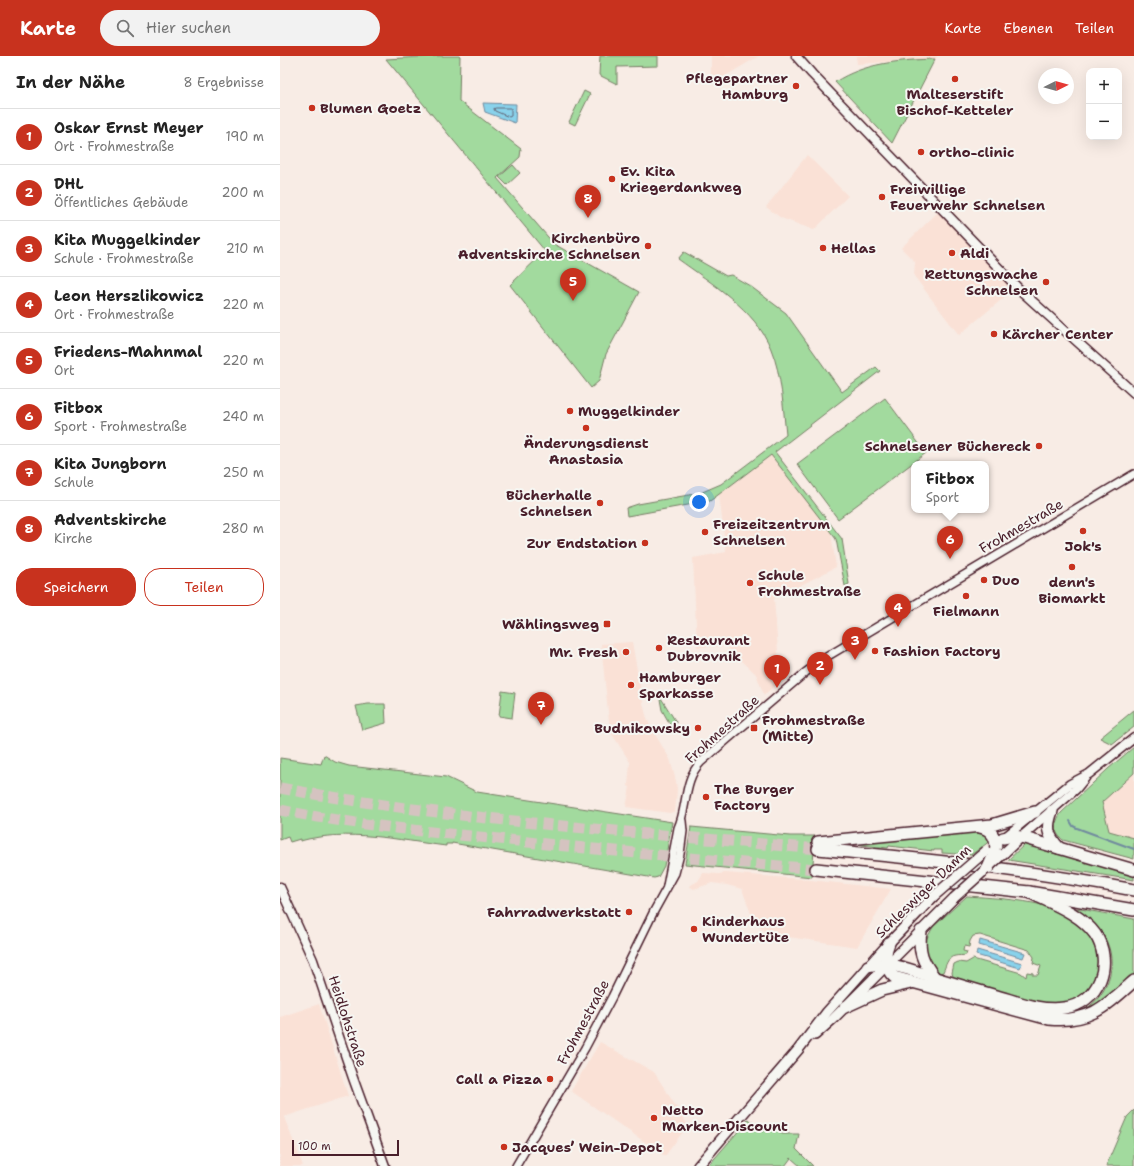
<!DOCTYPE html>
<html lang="de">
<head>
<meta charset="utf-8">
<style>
	:root { --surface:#fff; --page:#f2f2f2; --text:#222; --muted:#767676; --line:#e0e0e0; --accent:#c8321e }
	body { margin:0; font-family:"Shantell Sans",sans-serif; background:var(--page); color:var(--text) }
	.controls { position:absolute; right:12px; top:12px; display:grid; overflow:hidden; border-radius:8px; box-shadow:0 4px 16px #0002 }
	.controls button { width:36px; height:36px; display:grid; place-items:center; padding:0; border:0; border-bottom:1px solid var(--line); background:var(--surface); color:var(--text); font:20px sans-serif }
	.compass { position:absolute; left:758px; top:12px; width:36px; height:36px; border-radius:50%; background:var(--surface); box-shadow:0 4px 16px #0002; rotate:85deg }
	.scale { position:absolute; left:12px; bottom:10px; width:107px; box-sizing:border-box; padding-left:4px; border:2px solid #4a1f2b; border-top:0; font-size:11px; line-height:14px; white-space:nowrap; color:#4a1f2b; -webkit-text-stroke:3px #f6f6f2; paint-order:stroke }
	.you { position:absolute; left:419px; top:446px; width:14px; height:14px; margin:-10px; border:3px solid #fff; border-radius:50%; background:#1a73e8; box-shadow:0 0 0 6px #1a73e833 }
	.badge { display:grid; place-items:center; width:26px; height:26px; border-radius:50%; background:var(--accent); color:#fff; font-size:13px; font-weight:700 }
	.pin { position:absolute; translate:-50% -33px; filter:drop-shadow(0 1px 2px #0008) }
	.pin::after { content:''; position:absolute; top:21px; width:14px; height:12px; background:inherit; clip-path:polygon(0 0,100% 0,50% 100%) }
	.popup { position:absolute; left:631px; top:405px; width:78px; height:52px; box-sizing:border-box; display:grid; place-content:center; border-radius:8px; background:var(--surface); filter:drop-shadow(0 1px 3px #0005); font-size:13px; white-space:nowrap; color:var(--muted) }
	.popup b { font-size:15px; color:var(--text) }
	.popup::after { content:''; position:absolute; left:50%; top:100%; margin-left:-8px; border:8px solid transparent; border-top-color:var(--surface) }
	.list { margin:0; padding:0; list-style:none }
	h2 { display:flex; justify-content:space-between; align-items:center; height:52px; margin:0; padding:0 16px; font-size:17px }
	h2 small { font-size:13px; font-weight:400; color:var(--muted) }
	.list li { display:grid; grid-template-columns:26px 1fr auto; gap:12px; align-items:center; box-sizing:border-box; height:56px; padding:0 16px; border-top:1px solid var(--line) }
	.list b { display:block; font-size:15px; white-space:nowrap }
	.list p { margin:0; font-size:13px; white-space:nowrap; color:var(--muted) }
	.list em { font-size:13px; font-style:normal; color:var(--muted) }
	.actions { display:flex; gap:8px; padding:12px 16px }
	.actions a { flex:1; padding:9px 0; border:1px solid var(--accent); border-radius:16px; text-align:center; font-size:14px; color:var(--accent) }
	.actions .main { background:var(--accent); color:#fff }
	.icon { flex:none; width:22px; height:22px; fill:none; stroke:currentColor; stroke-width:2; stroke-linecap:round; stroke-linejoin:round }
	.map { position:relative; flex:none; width:854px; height:1110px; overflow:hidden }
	header { display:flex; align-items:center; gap:24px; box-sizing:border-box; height:56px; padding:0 20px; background:var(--accent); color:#fff }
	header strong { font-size:19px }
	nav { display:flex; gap:22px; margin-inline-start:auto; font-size:14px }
	.search { width:280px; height:36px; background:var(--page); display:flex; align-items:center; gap:10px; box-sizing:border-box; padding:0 14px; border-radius:22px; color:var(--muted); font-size:15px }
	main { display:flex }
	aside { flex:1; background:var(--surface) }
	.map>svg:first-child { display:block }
	.built { fill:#fae1d6 }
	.green { fill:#a2da9e; stroke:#767c64 }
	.water { fill:#89d2eb; stroke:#708a9e }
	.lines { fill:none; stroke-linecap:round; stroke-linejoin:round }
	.shore { stroke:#636778; stroke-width:1 }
	.stream { stroke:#708a9e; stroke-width:2 }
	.motorway-tunnel { stroke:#d5c3c0; stroke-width:11; stroke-dasharray:11 5.5; stroke-linecap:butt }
	.tertiary-casing { stroke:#4a1f2b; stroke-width:10 }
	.secondary-casing { stroke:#4a1f2b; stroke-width:11 }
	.primary-casing { stroke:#4a1f2b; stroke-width:12 }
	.motorway-casing { stroke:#4a1f2b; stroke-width:14 }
	.tertiary { stroke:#f6f6f2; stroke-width:7 }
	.secondary { stroke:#f6f6f2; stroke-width:8 }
	.primary { stroke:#f6f6f2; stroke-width:9 }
	.motorway { stroke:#f6f6f2; stroke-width:11 }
	.primary-bridge-casing { stroke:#4a1f2b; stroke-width:12; stroke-linecap:butt }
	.motorway-bridge-casing { stroke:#4a1f2b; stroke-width:14; stroke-linecap:butt }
	.primary-bridge { stroke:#f6f6f2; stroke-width:9 }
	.motorway-bridge { stroke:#f6f6f2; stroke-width:11 }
	.poi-dot { fill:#c8321e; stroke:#f6f6f2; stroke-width:1.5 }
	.labels { text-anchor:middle; stroke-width:4; stroke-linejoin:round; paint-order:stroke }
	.poi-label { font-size:14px; font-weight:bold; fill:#4a1f2b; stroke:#f6f6f2; text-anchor:start }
	.street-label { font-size:14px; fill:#4a1f2b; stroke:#f6f6f2 }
</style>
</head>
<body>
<header>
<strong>Karte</strong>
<div class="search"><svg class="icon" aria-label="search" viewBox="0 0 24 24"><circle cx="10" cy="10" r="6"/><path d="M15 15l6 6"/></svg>Hier suchen</div>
<nav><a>Karte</a><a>Ebenen</a><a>Teilen</a></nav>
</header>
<main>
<aside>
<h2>In der Nähe<small>8 Ergebnisse</small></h2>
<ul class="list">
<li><span class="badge">1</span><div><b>Oskar Ernst Meyer</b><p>Ort · Frohmestraße</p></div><em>190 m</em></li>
<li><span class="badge">2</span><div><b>DHL</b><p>Öffentliches Gebäude</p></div><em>200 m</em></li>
<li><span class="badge">3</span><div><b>Kita Muggelkinder</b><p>Schule · Frohmestraße</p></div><em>210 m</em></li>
<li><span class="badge">4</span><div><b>Leon Herszlikowicz</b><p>Ort · Frohmestraße</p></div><em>220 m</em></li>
<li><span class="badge">5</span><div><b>Friedens-Mahnmal</b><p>Ort</p></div><em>220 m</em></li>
<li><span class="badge">6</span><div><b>Fitbox</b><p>Sport · Frohmestraße</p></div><em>240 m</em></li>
<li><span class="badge">7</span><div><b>Kita Jungborn</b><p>Schule</p></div><em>250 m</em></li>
<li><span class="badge">8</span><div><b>Adventskirche</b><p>Kirche</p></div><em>280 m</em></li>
</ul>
<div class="actions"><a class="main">Speichern</a><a>Teilen</a></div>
</aside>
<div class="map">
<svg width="854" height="1110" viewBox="0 0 854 1110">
	<rect width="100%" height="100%" fill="#f8ece5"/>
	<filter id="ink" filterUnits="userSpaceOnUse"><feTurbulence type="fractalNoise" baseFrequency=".025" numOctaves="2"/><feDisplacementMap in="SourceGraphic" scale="8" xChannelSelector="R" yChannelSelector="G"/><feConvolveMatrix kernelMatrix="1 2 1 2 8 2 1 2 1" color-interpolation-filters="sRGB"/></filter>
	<g filter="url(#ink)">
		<g class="built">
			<polygon points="431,0 479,0 435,26 431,27"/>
			<polygon points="576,0 657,0 656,3 577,8"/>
			<polygon points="527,99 568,140 534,174 501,162 486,151"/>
			<polygon points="659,155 733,234 679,279 634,220 635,206 621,192"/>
			<polygon points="491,399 551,476 556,511 494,543 499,608 504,621 484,639 476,618 446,590 417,591 413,502 446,496 439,438"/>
			<polygon points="352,586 363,647 366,659 370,670 390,703 396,725 397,734 395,755 390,757 346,751 350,731 348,730 350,706 330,675 321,588"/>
			<polygon points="854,717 854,782 829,775 822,746"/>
			<polygon points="423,817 439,818 445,817 521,823 611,833 577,891 488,878 474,866 462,833 447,829 432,827 414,833 409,830 418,825"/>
			<polygon points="39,948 68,1040 4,1061 23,1110 0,1110 0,961"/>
			<polygon points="320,986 374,1016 408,1069 385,1100 291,1035"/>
		</g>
		<g class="green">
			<polygon points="158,0 180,0 179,45 241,93 240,101 217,122 274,188 359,236 326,298 319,325 311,332 230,229 265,195 106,3"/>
			<polygon points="320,0 378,0 378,10 337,11 337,28 319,19"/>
			<path d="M655 3 612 87 555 26C584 7 621 4 655 3Z"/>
			<polygon points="304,35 310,38 295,69 289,66"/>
			<polygon points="233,109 240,117 227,129 219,121"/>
			<path d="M404 196 446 220 451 219 470 230 506 257 562 336 596 311 600 315 495 396 562 483 569 528 565 530 556 483 491 399 430 445 347 460 346 452 358 448 420 437 441 428 506 379C503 350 502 320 491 293 476 254 431 227 398 203Z"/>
			<polygon points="605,342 646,397 558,463 517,408"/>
			<polygon points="222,635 235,637 232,662 219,660"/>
			<polygon points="381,642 396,666 396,668 392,670 391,670 382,654 380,643"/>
			<polygon points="88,648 105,648 106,667 82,674 76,650"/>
			<polygon points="854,654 854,671 832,688 820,682"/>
			<path d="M854 691V717L822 746 829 775 854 782V803L783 784C773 776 774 767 781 757L828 713Z"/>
			<path d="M44 699 55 706 69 710 166 721 197 736 392 766 384 810 378 821 374 822 172 787V788H166V790C118 784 68 772 20 785V783L10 786 8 781 0 784V702L41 708Z"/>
			<polygon points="411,771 510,780 535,780 532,821 405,808"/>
			<polygon points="695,776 704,778 710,785 691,799 662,797 662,794 654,794 654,795 609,790 608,792 565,787"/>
			<polygon points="745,788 854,820 854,824 728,804"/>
			<path d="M687 840C716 842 761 844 786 858 809 872 827 901 812 927 808 935 801 942 792 945 781 949 770 948 759 947L674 923 672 917 674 908 678 906 686 907 693 903 741 917 746 921 747 916 753 917V919H758L761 910 753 907 754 901 749 894 700 879 693 880 690 885 689 891 684 890 683 895 687 896 686 899C682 900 679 899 675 900 667 901 666 910 663 916L658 918 646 902 645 887 647 882 653 871Z"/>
			<path d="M785 850 854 863V920L832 940 804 956V954C831 938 841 901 820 875 811 864 797 858 785 850Z"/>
			<polygon points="854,1054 854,1110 826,1110 847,1061"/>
			<polygon points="469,1063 483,1076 490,1068 502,1078 519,1078 516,1093 533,1110 520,1110 511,1102 505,1110 428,1110"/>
		</g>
		<g class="water">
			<polygon points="203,47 236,48 235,67 205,56"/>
			<polygon points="700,884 745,897 743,902 699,889"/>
			<polygon points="697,894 742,907 740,912 696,899"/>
		</g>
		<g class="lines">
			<polygon class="shore" points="216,52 231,52 231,60 229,61 215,55 214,53"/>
			<polyline class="stream" points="790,765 793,770 797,772 854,793"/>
			<g class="motorway-tunnel">
				<path d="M0 732C178 765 358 776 538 793"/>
				<path d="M0 754C69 768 140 775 210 782 319 794 427 804 536 813"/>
			</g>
			<g class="tertiary-casing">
				<g id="tertiary">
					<path d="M387 830 398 772C408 750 403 724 421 706L526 616 548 600 854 418"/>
					<polyline points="236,1110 305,992 332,941 374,855 395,817 400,798 403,775 402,765"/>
				</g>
			</g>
			<g class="secondary-casing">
				<g id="secondary">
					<polyline points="516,0 532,18 740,234 854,337"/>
					<polyline points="725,781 790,728 809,718 854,682"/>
					<polyline points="741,781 796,733 805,722"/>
					<polyline points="0,831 33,904 73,1022 105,1110"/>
				</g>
			</g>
			<g class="primary-casing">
				<g id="primary">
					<polyline points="724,797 741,781"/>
					<polyline points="535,979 554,962 674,842"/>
					<polyline points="418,1110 518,994 547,956 609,887 654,840"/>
				</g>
			</g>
			<g class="motorway-casing">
				<g id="motorway">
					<path d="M772 755C766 771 767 779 779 792"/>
					<path d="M700 771C712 773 718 784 715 796"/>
					<polyline points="723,782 733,780 741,781 854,814"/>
					<polyline points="538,786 712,769 755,756"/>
					<path d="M538 793C644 803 749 814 854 834"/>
					<polyline points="536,813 749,836 854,854"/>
					<path d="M641 875C638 895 642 905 655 922"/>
					<path d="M609 887C604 898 604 912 614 921L769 963C810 967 826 950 854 925"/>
					<path d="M588 910C611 905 631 914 652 921 673 927 693 933 713 939 736 945 760 956 784 952 801 950 814 939 820 924 826 909 824 891 815 878 800 857 771 847 749 836"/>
					<polyline points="565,951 602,934 631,927"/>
				</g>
			</g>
			<use href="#tertiary" class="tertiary"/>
			<use href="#secondary" class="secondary"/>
			<use href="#primary" class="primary"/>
			<use href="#motorway" class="motorway"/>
			<g class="primary-bridge-casing">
				<g id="primary-bridge">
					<polyline points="654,840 706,795"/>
					<polyline points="674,842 724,797"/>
				</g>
			</g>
			<g class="motorway-bridge-casing">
				<polyline id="motorway-bridge" points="708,812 715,796"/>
			</g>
			<use href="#primary-bridge" class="primary-bridge"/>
			<use href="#motorway-bridge" class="motorway-bridge"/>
		</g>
	</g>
	<g class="poi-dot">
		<circle cx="675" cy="23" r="4"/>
		<circle cx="516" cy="30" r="4"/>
		<circle cx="32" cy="52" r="4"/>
		<circle cx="641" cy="96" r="4"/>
		<circle cx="332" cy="123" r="4"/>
		<circle cx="602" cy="141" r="4"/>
		<circle cx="368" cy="190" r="4"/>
		<circle cx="543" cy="192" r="4"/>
		<circle cx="672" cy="197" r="4"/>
		<circle cx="766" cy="226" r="4"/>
		<circle cx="714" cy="278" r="4"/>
		<circle cx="290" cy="355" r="4"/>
		<circle cx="306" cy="372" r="4"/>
		<circle cx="759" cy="390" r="4"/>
		<circle cx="320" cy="447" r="4"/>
		<circle cx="803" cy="475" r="4"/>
		<circle cx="425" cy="476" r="4"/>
		<circle cx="365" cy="487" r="4"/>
		<circle cx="792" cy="511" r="4"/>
		<circle cx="704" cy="524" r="4"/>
		<circle cx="470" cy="527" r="4"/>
		<circle cx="686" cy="540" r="4"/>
		<rect x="323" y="564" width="8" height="8" rx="2"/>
		<circle cx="379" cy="592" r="4"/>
		<circle cx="595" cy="595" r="4"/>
		<circle cx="346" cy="596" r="4"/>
		<circle cx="351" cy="629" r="4"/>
		<circle cx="418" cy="672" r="4"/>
		<rect x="470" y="668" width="8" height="8" rx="2"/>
		<circle cx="426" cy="741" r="4"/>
		<circle cx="349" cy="856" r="4"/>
		<circle cx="414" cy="873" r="4"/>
		<circle cx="270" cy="1023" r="4"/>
		<circle cx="374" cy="1062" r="4"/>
		<circle cx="224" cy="1091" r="4"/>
	</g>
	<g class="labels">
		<g class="poi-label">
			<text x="508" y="27" text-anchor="end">Pflegepartner<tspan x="508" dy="16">Hamburg</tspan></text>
			<text x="675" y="43" text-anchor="middle">Malteserstift<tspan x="675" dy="16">Bischof-Ketteler</tspan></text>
			<text x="40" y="57">Blumen Goetz</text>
			<text x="649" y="101">ortho-clinic</text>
			<text x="340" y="120">Ev. Kita<tspan x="340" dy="16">Kriegerdankweg</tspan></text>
			<text x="610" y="138">Freiwillige<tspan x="610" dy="16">Feuerwehr Schnelsen</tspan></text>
			<text x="360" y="187" text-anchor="end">Kirchenbüro<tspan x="360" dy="16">Adventskirche Schnelsen</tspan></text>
			<text x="551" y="197">Hellas</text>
			<text x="680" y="202">Aldi</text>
			<text x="758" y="223" text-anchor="end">Rettungswache<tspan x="758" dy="16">Schnelsen</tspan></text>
			<text x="722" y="283">Kärcher Center</text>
			<text x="298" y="360">Muggelkinder</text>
			<text x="306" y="392" text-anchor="middle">Änderungsdienst<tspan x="306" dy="16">Anastasia</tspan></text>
			<text x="751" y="395" text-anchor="end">Schnelsener Büchereck</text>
			<text x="312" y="444" text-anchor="end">Bücherhalle<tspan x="312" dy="16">Schnelsen</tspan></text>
			<text x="433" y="473">Freizeitzentrum<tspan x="433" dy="16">Schnelsen</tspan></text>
			<text x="357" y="492" text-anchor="end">Zur Endstation</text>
			<text x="803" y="495" text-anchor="middle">Jok's</text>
			<text x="478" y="524">Schule<tspan x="478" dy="16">Frohmestraße</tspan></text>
			<text x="712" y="529">Duo</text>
			<text x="792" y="531" text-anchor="middle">denn's<tspan x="792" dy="16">Biomarkt</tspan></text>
			<text x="686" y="560" text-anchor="middle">Fielmann</text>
			<text x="319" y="573" text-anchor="end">Wählingsweg</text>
			<text x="387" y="589">Restaurant<tspan x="387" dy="16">Dubrovnik</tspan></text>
			<text x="603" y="600">Fashion Factory</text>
			<text x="338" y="601" text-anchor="end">Mr. Fresh</text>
			<text x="359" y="626">Hamburger<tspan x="359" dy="16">Sparkasse</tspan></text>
			<text x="482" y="669">Frohmestraße<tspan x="482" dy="16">(Mitte)</tspan></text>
			<text x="410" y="677" text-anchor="end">Budnikowsky</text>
			<text x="434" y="738">The Burger<tspan x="434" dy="16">Factory</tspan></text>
			<text x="341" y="861" text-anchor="end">Fahrradwerkstatt</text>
			<text x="422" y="870">Kinderhaus<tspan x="422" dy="16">Wundertüte</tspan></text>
			<text x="262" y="1028" text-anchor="end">Call a Pizza</text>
			<text x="382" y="1059">Netto<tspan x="382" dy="16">Marken-Discount</tspan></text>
			<text x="232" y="1096">Jacques’ Wein-Depot</text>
		</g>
		<g class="street-label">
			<text transform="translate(741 470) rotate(-30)" y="5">Frohmestraße</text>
			<text transform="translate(442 673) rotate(-42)" y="5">Frohmestraße</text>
			<text transform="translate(643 835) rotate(-44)" y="5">Schleswiger Damm</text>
			<text transform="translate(68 965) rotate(72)" y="5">Heidlohstraße</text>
			<text transform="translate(303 966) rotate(-62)" y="5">Frohmestraße</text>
		</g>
	</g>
</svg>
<div class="controls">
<button>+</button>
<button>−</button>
</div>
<svg class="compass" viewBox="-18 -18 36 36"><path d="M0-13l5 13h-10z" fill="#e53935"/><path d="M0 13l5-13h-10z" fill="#767676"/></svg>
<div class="scale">100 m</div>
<div class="you"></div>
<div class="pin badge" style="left:497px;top:632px">1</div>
<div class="pin badge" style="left:540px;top:629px">2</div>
<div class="pin badge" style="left:575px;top:604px">3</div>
<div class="pin badge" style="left:618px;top:571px">4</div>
<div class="pin badge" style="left:293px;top:245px">5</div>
<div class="pin badge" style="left:670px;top:503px">6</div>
<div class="popup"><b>Fitbox</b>Sport</div>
<div class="pin badge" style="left:261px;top:669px">7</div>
<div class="pin badge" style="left:308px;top:162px">8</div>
</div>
</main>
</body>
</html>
